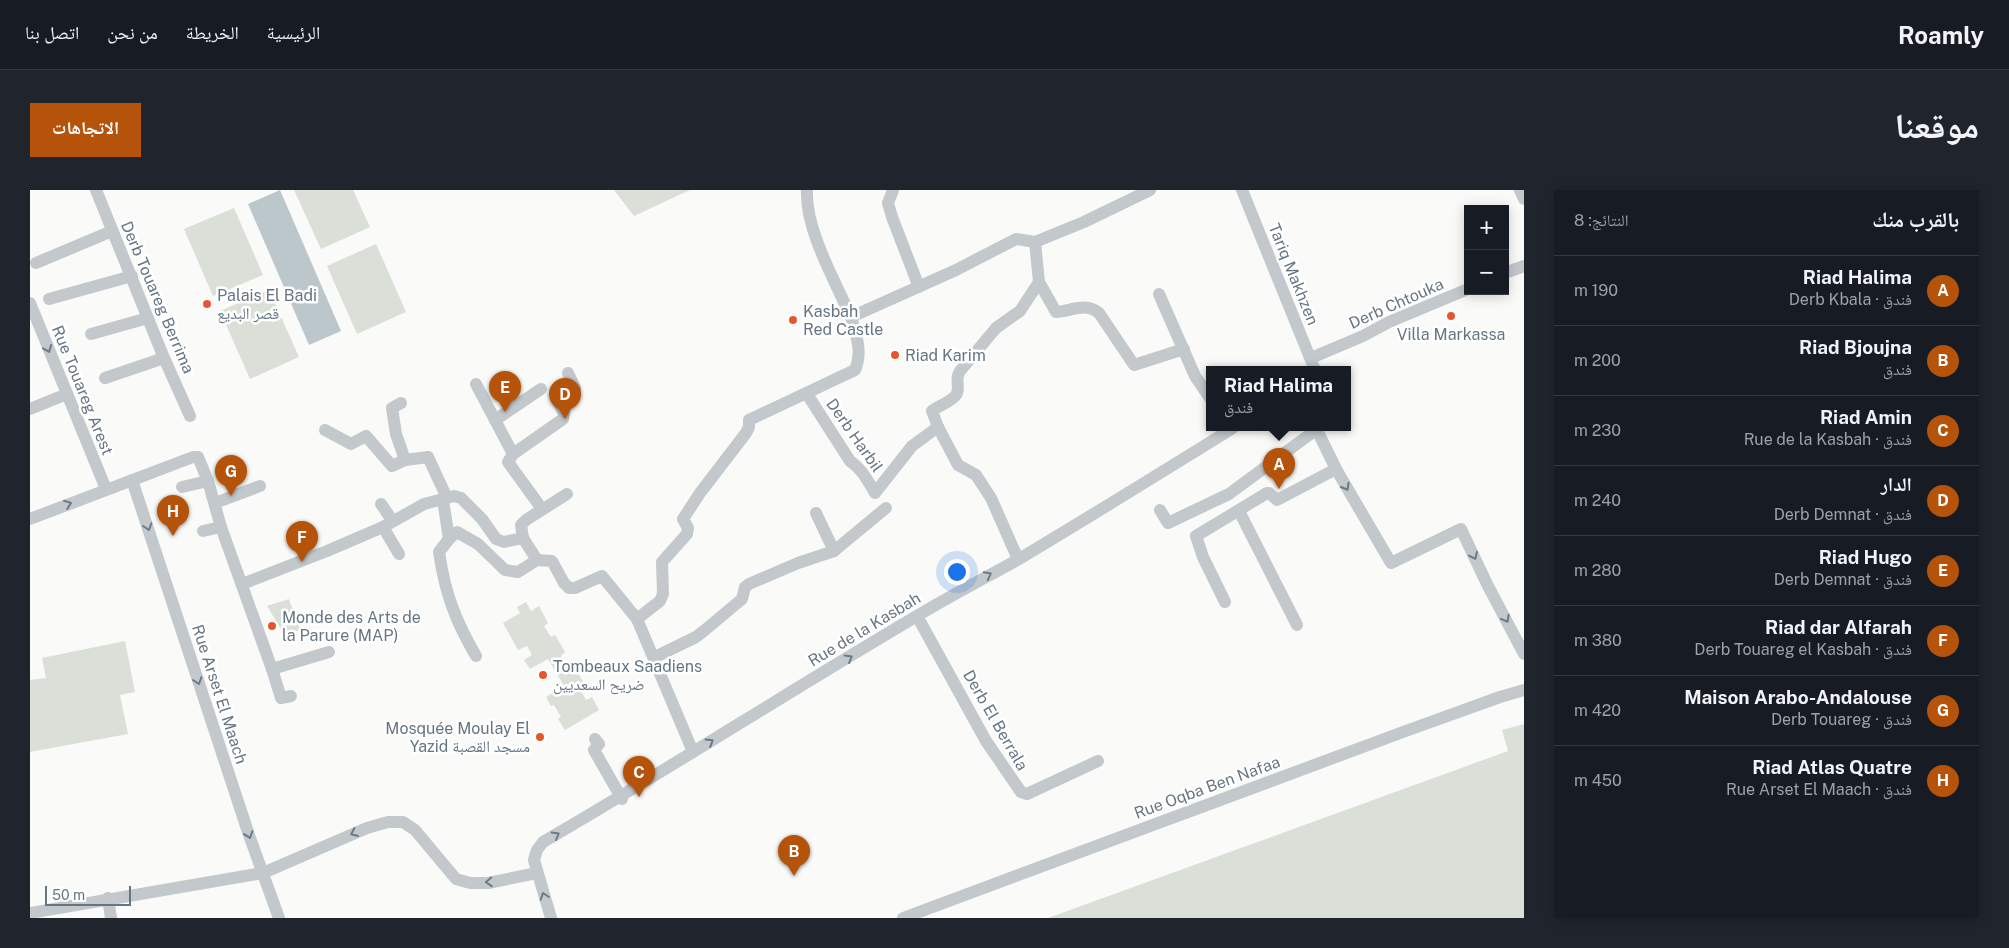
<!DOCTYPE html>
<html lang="ar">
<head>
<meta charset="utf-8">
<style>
	:root { --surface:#171b24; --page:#20242c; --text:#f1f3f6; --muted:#9ea1a6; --line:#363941; --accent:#b45309 }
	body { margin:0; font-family:"Public Sans","Noto Naskh Arabic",sans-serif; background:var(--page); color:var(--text); direction:rtl }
	.controls { position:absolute; right:15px; top:15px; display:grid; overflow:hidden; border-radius:0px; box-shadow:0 2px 12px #0003 }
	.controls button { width:45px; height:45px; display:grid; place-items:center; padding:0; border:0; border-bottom:1px solid var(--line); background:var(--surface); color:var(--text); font:25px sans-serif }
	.scale { position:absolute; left:15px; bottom:12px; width:86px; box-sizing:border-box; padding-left:5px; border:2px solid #657683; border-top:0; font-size:14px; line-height:18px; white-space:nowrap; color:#657683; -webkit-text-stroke:4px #fff; paint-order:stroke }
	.you { position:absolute; left:926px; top:381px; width:18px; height:18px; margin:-12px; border:4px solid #fff; border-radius:50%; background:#1a73e8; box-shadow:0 0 0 8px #1a73e833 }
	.badge { display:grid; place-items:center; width:32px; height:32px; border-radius:50%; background:var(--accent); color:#fff; font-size:16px; font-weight:700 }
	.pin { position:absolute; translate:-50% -41px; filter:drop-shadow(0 1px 2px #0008) }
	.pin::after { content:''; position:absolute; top:26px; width:18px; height:15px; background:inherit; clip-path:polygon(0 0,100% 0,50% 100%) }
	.popup { position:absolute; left:1176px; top:176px; width:145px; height:65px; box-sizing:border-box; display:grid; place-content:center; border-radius:0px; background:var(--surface); filter:drop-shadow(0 1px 4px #0005); font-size:16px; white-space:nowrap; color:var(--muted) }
	.popup b { font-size:19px; color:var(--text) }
	.popup::after { content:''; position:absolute; left:50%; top:100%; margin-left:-10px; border:10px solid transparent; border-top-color:var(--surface) }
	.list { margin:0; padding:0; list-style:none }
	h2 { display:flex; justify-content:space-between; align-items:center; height:65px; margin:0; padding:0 20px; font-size:21px }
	h2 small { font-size:16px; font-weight:400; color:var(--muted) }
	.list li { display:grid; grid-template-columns:32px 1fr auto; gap:15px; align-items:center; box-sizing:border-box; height:70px; padding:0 20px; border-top:1px solid var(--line) }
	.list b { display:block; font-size:19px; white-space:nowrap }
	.list p { margin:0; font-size:16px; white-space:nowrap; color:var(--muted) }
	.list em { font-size:16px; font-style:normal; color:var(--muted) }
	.map { position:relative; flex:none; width:1494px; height:728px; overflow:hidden; direction:ltr; border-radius:0px }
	header { display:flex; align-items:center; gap:30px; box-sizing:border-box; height:70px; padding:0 25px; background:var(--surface); border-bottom:1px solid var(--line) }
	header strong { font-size:24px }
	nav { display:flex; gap:28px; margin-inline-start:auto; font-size:18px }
	.intro { display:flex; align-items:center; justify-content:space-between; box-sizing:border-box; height:120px; padding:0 30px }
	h1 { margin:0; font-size:35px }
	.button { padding:12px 22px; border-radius:0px; background:var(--accent); color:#fff; font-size:18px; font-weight:700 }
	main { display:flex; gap:30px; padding:0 30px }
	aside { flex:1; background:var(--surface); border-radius:0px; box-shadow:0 2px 12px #0003 }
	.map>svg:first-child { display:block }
	.green { fill:#dadfd7 }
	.water { fill:#bbc7cb }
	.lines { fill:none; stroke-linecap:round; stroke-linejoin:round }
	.minor { stroke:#c3c8cc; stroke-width:12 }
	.oneway { stroke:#6a7a87 }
	.poi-dot { fill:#e4572e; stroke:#fff; stroke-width:2 }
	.labels { text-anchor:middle; stroke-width:5; stroke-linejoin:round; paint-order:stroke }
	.street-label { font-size:16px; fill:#657683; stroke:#fff }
	.poi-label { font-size:16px; fill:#657683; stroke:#fff; text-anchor:start }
</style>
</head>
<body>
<header>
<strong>Roamly</strong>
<nav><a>الرئيسية</a><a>الخريطة</a><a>من نحن</a><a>اتصل بنا</a></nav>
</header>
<div class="intro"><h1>موقعنا</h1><a class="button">الاتجاهات</a></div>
<main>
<aside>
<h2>بالقرب منك<small>النتائج: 8</small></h2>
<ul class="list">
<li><span class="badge">A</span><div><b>Riad Halima</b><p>فندق · Derb Kbala</p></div><em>190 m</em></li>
<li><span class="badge">B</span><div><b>Riad Bjoujna</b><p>فندق</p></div><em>200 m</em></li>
<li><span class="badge">C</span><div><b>Riad Amin</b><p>فندق · Rue de la Kasbah</p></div><em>230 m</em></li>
<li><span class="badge">D</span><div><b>الدار</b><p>فندق · Derb Demnat</p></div><em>240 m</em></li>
<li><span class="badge">E</span><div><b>Riad Hugo</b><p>فندق · Derb Demnat</p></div><em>280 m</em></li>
<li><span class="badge">F</span><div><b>Riad dar Alfarah</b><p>فندق · Derb Touareg el Kasbah</p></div><em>380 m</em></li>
<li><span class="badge">G</span><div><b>Maison Arabo-Andalouse</b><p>فندق · Derb Touareg</p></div><em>420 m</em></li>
<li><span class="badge">H</span><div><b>Riad Atlas Quatre</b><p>فندق · Rue Arset El Maach</p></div><em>450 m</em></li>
</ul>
</aside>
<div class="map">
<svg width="1494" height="728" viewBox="0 0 1494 728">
	<rect width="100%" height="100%" fill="#fafaf8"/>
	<g class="green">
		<polygon points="264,0 323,0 340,37 291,59"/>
		<polygon points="584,0 660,0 604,26"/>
		<polygon points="204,18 233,85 183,106 154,39"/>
		<polygon points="346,54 376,122 327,144 297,76"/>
		<polygon points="239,100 269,167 220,189 190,121"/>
		<polygon points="259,409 270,440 254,444 237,416"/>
		<polygon points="496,412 501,421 509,416 518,433 514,436 521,447 525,445 535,462 531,466 537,476 542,473 553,492 548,495 556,510 562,507 569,520 535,540 528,529 531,527 524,515 521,516 516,507 534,496 518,469 500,479 494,470 502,465 497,456 488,460 473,433 490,423 487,417"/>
		<polygon points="95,451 105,502 90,505 98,544 0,562 0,490 16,488 12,468"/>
		<polygon points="1494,534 1494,728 1018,728 1478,561 1472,540"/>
	</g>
	<polygon class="water" points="250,0 311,141 279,155 218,14"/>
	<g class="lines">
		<g class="minor">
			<polyline points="66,0 134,168 160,226"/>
			<path d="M777 0C775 39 805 91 821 127"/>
			<polyline points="863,0 858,13 862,27 889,97"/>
			<polyline points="1212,0 1285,180"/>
			<polyline points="1490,0 1494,9"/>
			<polyline points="1005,52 1054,32 1120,0"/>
			<polyline points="6,73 82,41"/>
			<polyline points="1475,83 1494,76"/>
			<path d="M1009 92 1026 122C1041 121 1055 112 1069 123L1104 175 1154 159"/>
			<polyline points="1129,104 1165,186 1180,208"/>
			<polyline points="19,109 102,86"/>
			<polyline points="0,113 76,299"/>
			<polyline points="61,144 118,128"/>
			<polyline points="1281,168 1333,146 1359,132 1438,99"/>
			<polyline points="75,188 134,168"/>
			<polyline points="446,194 483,264"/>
			<path d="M777 204 820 271C832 279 838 291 845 303L882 256 908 237"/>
			<polyline points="371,213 362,218 366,244 375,270"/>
			<polyline points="0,219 37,204"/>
			<polyline points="465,230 511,199"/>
			<polyline points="1286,238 1306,279 1361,373 1431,339 1457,394 1494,464"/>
			<polyline points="295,240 321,254 336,246 362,276 375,270 398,267 417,308"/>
			<polyline points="102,290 219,645 249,728"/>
			<polyline points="152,297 178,291"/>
			<polyline points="413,310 419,349"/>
			<polyline points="185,313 230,296"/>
			<polyline points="351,314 362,330"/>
			<polyline points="512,319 478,272 483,264 533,229 534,224 527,209 545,198 538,183"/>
			<polyline points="1130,320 1138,333 1199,304 1287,239"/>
			<polyline points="1209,321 1267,435"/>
			<polyline points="786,323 804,361 856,318"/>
			<polyline points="0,329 163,267 168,267 178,291 191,337 242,479 299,462"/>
			<polyline points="353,337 369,364"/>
			<polyline points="173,341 191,337"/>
			<polyline points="493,348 491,335 496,330 537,304"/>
			<path d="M988 369 961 308 946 285 928 275 908 237 902 221C909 216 922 211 926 205 931 198 924 189 930 181L966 138 990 121 1009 92 1005 52"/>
			<polyline points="212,394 297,361 353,337 394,314 424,306 431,308 452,329 466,349 474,352 493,348 507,370 522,371 534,393 539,398 545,398 572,386 607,429 663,562"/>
			<polyline points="1195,412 1173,367 1166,346 1237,303 1239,303 1247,310 1306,279"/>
			<polyline points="887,426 956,551 991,602 997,604 1068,571"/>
			<path d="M607 429 630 411 633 404 632 372 657 344 658 338 653 329 670 303 716 243 719 237V230L825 180C833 162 826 145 821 127L926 80 986 49 1005 52"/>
			<path d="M446 466C425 430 415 403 409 362L419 349 427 342 448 354 475 380 488 382 507 370"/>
			<polyline points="625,467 666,447 675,440 712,409 715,397 719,394 768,373 804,361"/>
			<polyline points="242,479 251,508 261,506"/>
			<polyline points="565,549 569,554 564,560 592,609"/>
			<polyline points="78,708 81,728"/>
			<polyline points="0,723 233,683 337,638 358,632 373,632 385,640 426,689 440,693 458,693 507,683"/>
			<path d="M521 728 504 670 507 660 513 652C639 579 761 500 887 426 920 406 955 388 989 369 1061 326 1132 282 1203 238"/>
			<polyline points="873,728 1373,542 1470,507 1494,500"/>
		</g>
	</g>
	<defs><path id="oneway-chevron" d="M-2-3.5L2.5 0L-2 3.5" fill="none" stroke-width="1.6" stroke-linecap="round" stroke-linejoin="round" transform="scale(1.25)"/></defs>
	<g class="oneway">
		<use href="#oneway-chevron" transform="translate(18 159) rotate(68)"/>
		<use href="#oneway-chevron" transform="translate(1316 297) rotate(60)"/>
		<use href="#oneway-chevron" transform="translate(38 314) rotate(-21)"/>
		<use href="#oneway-chevron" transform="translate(118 337) rotate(72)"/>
		<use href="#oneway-chevron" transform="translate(1444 366) rotate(65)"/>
		<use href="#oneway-chevron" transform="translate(958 385) rotate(-27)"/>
		<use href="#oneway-chevron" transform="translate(1476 429) rotate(62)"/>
		<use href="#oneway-chevron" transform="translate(819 468) rotate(-31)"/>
		<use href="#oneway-chevron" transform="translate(168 491) rotate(72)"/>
		<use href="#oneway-chevron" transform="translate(680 552) rotate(-32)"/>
		<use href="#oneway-chevron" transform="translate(324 643) rotate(155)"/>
		<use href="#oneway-chevron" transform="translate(219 645) rotate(71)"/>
		<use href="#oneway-chevron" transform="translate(526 645) rotate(-30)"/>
		<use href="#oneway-chevron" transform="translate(459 692) rotate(176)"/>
		<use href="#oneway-chevron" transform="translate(514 706) rotate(-108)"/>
	</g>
	<g class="poi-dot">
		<circle cx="177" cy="114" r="5"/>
		<circle cx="1421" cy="126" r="5"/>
		<circle cx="763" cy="130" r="5"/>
		<circle cx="865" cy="165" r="5"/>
		<circle cx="242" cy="436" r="5"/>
		<circle cx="513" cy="485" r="5"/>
		<circle cx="510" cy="547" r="5"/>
	</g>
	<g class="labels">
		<g class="street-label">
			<text transform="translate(1264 84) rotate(68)" y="6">Tariq Makhzen</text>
			<text transform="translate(128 107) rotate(67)" y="6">Derb Touareg Berrima</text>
			<text transform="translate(1366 113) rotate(-24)" y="6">Derb Chtouka</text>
			<text transform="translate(53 200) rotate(68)" y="6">Rue Touareg Arest</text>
			<text transform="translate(825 245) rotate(55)" y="6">Derb Harbil</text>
			<text transform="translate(834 439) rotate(-31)" y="6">Rue de la Kasbah</text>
			<text transform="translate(190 504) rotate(72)" y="6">Rue Arset El Maach</text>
			<text transform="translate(966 530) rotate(60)" y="6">Derb El Berrala</text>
			<text transform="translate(1177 597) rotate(-20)" y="6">Rue Oqba Ben Nafaa</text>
		</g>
		<g class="poi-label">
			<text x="187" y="111">Palais El Badi<tspan x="187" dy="18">قصر البديع</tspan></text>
			<text x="773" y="127">Kasbah<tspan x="773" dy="18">Red Castle</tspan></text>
			<text x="1421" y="150" text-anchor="middle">Villa Markassa</text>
			<text x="875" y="171">Riad Karim</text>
			<text x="252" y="433">Monde des Arts de<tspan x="252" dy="18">la Parure (MAP)</tspan></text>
			<text x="523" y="482">Tombeaux Saadiens<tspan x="523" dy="18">ضريح السعديين</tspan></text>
			<text x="500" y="544" text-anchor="end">Mosquée Moulay El<tspan x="500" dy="18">Yazid مسجد القصبة</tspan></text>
		</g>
	</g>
</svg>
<div class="controls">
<button>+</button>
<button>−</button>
</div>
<div class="scale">50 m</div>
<div class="you"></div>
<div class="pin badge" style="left:1249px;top:299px">A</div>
<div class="popup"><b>Riad Halima</b>فندق</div>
<div class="pin badge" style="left:764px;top:686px">B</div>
<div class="pin badge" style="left:609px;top:607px">C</div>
<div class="pin badge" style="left:535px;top:229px">D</div>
<div class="pin badge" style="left:475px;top:222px">E</div>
<div class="pin badge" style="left:272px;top:372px">F</div>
<div class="pin badge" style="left:201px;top:306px">G</div>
<div class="pin badge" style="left:143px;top:346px">H</div>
</div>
</main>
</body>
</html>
